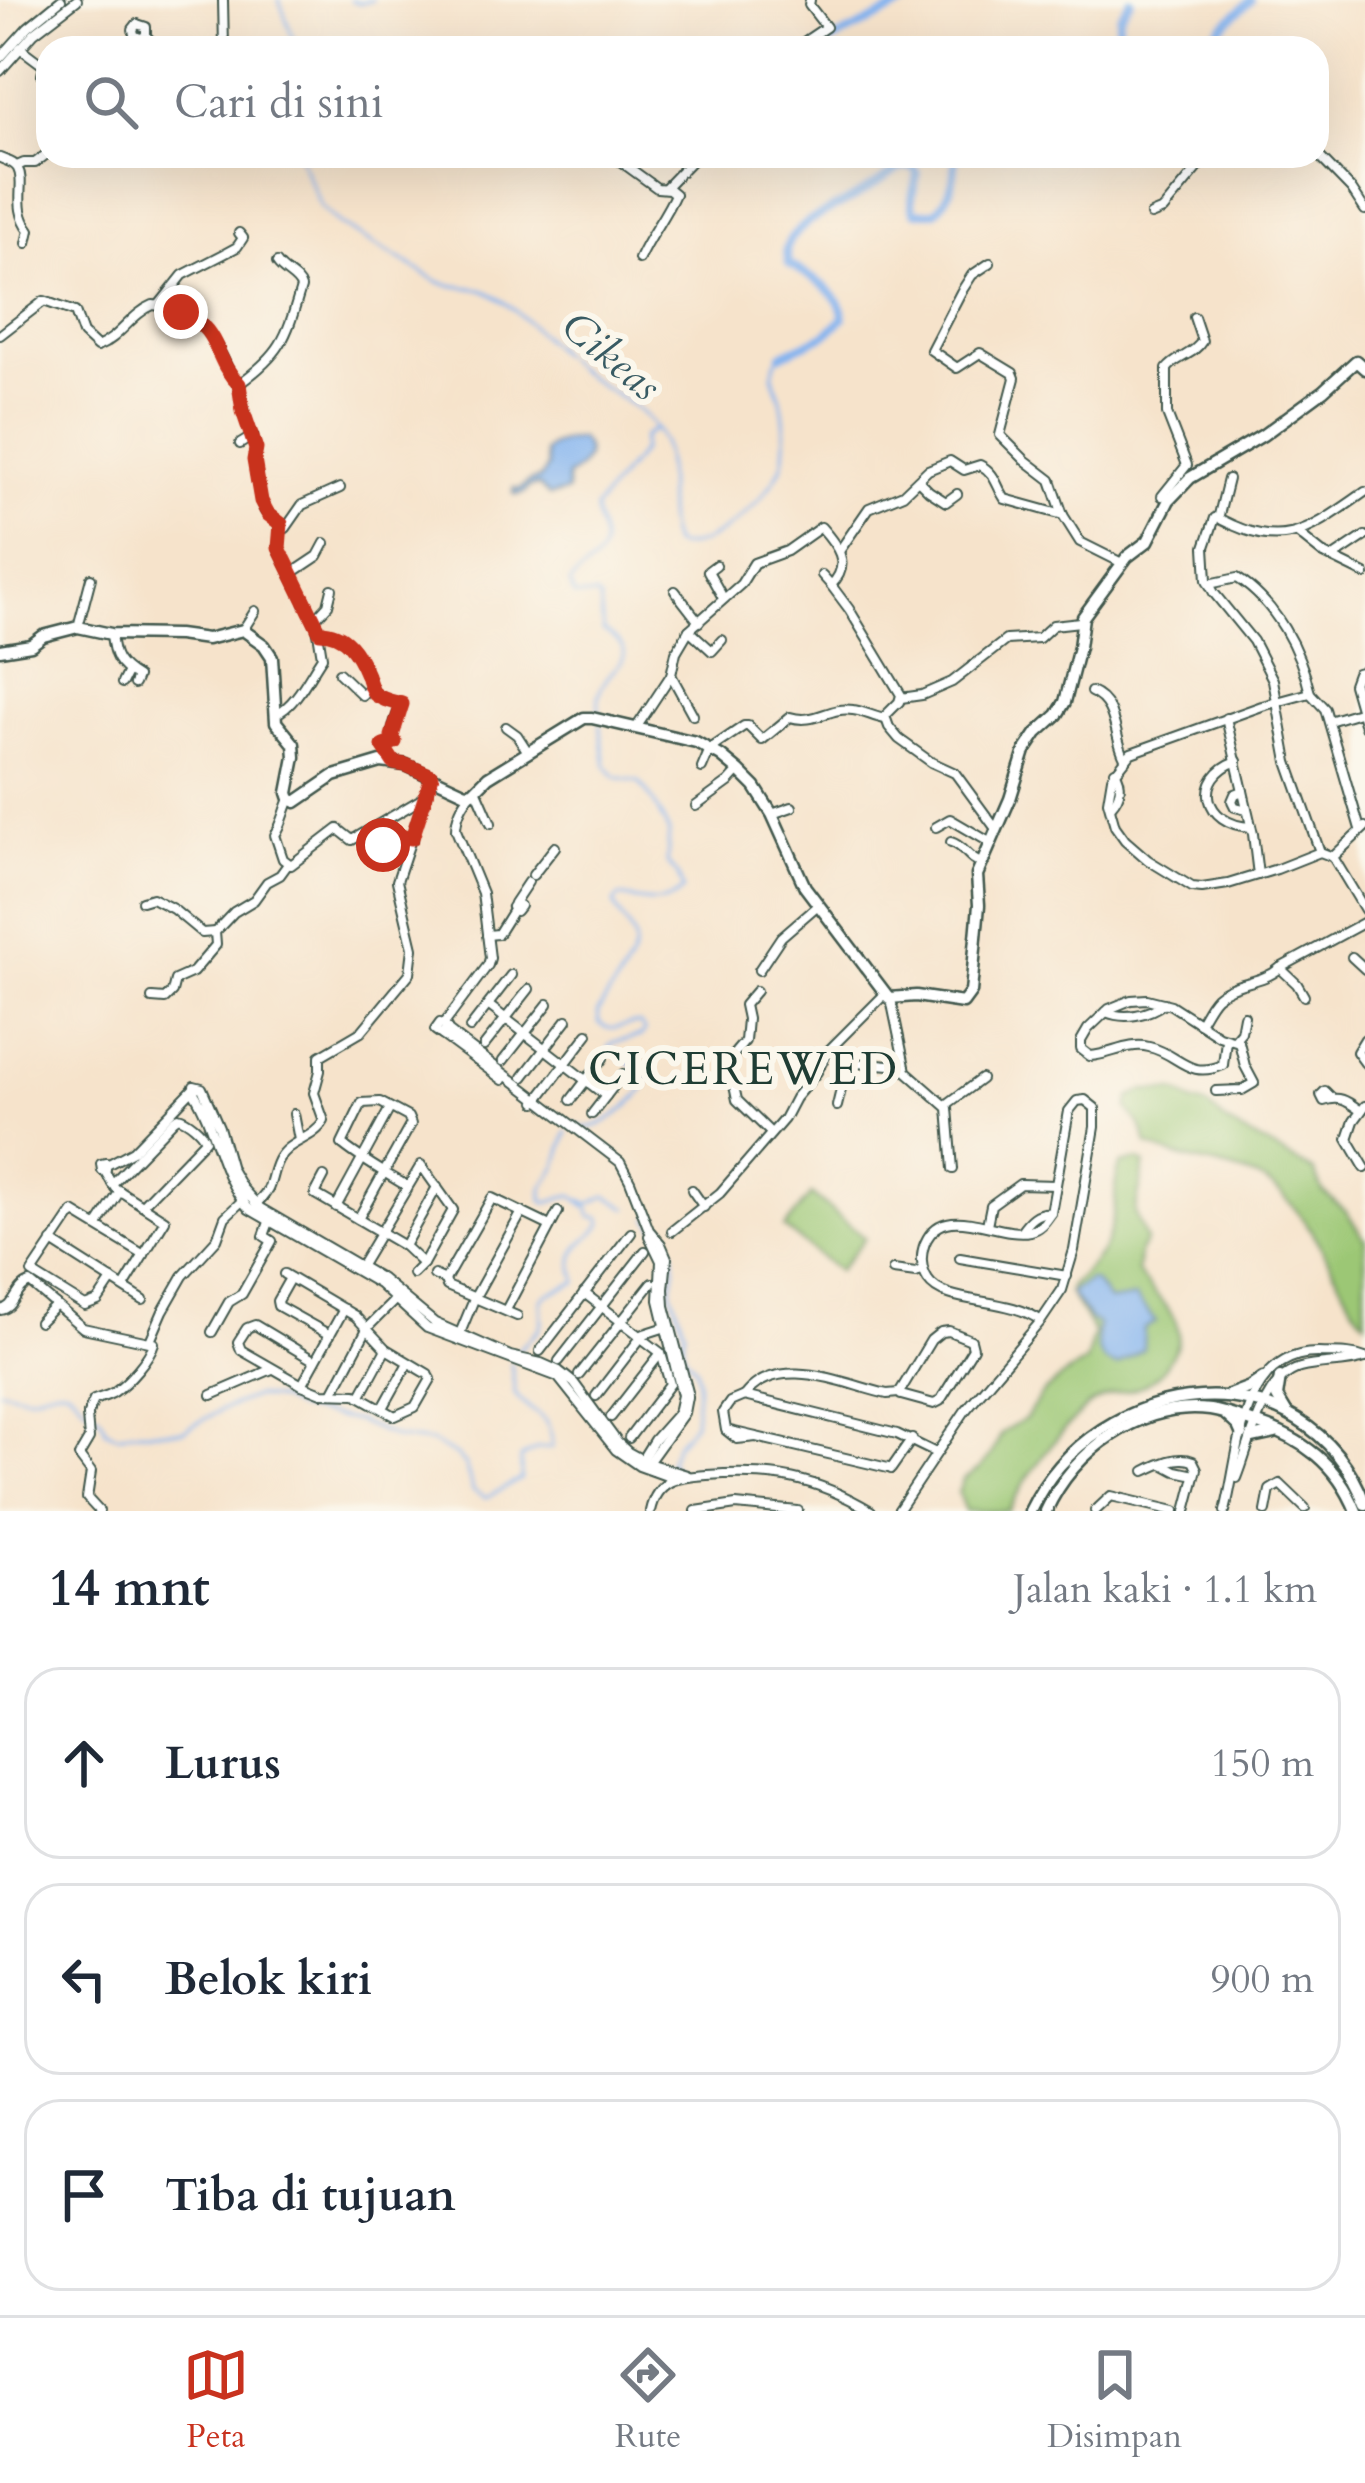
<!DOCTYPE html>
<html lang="id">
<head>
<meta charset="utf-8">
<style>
	:root { --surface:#fff; --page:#f6f6f7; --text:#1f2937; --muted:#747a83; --line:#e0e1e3; --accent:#c8321e }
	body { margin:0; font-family:Cardo,serif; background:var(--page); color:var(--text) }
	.stop { position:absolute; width:36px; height:36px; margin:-27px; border:9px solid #c8321e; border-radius:50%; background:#fff }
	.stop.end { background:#c8321e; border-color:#fff; box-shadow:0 3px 12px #0008 }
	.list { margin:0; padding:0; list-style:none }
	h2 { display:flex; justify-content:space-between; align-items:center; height:156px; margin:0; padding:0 48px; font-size:51px }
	h2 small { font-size:39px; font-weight:400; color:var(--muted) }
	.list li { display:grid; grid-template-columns:78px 1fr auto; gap:36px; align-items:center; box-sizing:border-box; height:192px; margin:0 24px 24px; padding:0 24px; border:3px solid var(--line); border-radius:36px }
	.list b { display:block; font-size:45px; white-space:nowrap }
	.list em { font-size:39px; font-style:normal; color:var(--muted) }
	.icon { flex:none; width:66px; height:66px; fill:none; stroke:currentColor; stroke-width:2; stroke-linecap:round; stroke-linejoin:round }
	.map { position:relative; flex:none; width:1365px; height:1511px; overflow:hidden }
	.search { position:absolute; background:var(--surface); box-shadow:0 12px 48px #0002; left:36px; right:36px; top:36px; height:132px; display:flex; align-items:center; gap:30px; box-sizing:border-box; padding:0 42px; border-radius:36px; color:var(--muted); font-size:45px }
	.sheet { height:804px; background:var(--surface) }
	nav { display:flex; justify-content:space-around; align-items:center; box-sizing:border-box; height:168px; border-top:3px solid var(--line); background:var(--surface); font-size:33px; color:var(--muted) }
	nav a { display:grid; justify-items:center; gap:6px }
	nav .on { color:var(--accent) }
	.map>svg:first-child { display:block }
	.green { fill:#9cc774; stroke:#5e8254; stroke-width:3 }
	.water { fill:#84b4ef; stroke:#527892; stroke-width:3 }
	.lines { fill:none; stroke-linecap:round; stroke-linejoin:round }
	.stream { stroke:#84b4ef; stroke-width:3 }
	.river { stroke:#84b4ef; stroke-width:8 }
	.minor-casing { stroke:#3f564b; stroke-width:12 }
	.major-casing { stroke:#3f564b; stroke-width:15 }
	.minor { stroke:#fff; stroke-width:8 }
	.major { stroke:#fff; stroke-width:10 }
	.route { stroke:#c8321e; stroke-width:15 }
	.labels { text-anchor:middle; stroke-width:12; stroke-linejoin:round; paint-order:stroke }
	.water-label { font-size:42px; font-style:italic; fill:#385b63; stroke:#fbf7ec }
	.quarter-label { font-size:45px; letter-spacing:3px; fill:#1f3d34; stroke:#fbf7ec }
</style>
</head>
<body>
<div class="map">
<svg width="1365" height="1511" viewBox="0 0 1365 1511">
	<rect width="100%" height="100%" fill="#fbf7ec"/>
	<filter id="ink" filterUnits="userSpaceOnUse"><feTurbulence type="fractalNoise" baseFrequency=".00833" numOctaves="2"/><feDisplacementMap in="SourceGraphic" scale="24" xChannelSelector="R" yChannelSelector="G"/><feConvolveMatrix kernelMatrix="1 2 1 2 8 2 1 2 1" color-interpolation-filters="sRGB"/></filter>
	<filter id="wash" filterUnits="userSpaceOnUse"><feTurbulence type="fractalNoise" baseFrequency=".004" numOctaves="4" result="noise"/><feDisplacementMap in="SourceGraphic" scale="48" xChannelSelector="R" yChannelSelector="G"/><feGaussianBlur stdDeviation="2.7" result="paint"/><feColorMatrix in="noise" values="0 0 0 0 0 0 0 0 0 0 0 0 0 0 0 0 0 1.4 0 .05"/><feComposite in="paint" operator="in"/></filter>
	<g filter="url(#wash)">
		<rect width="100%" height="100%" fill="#f6e3cb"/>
		<g class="green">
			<path d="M1143 1091H1174L1183 1095 1192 1102 1209 1107 1228 1124 1314 1171 1323 1192 1346 1211 1365 1240V1321C1351 1306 1345 1289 1335 1272 1316 1238 1294 1195 1257 1178 1222 1162 1182 1163 1148 1145L1142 1128 1128 1109 1130 1098Z"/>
			<path d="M1137 1160 1145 1164 1135 1212 1146 1241 1139 1253 1137 1272C1149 1291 1176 1310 1178 1332 1180 1342 1175 1349 1170 1358 1146 1401 1116 1383 1086 1408 1053 1437 1029 1473 1008 1511H965L958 1493 963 1480 979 1469 991 1455 1002 1433 1025 1419 1042 1394 1058 1380 1086 1362 1094 1333 1069 1293 1070 1287C1100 1257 1111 1246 1115 1203 1116 1188 1114 1178 1121 1164Z"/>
			<polygon points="811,1194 865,1238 838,1271 784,1228"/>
		</g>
		<g class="water">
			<path d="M580 439C594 455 582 468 567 477V492L549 496 538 485 529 487 524 493 516 495 513 492 514 488 519 490 530 481 540 479 547 467 545 452C555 441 566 440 580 439Z"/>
			<path d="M1090 1280 1096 1283 1109 1301 1135 1297 1156 1322 1144 1329 1143 1349 1117 1366C1093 1360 1097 1344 1098 1324L1090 1320 1070 1293Z"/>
		</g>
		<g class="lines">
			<g class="stream">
				<polyline points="279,0 297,48"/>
				<polyline points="351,0 359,3 372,0"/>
				<path d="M299 156 321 207 339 224 439 282C454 288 470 286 485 291 514 302 552 350 578 370 605 392 651 407 662 442 672 476 661 512 673 545 708 557 781 490 784 456 786 437 785 418 781 399 778 389 773 382 773 372 774 363 776 362 781 355"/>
				<path d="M599 716C599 712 598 699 599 695 606 663 650 659 603 631L600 600 595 596H574L570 584C578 570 600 564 602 547 604 533 594 522 595 508L641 452 643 437 655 428"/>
				<path d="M572 1123C580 1127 582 1129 591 1127 609 1124 642 1098 647 1082 641 1061 620 1063 609 1047L614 1042 641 1036 645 1031 640 1024C624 1021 615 1036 599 1023L598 1012C607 995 640 958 634 939 630 926 618 918 614 903L619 897C643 900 663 909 683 890L678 875 667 863 669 832 652 799 639 782 616 777 606 766 600 725"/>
				<polyline points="582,1200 589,1204 606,1196 628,1208"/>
				<polyline points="649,1218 670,1243 674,1254 675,1270 671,1290 685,1330 682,1346 686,1357 696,1367 698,1381 694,1423 676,1444 668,1465 675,1468"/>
				<path d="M514 1354 539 1329 542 1322 541 1301 545 1295 577 1282C577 1275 573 1269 573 1263 571 1246 596 1236 602 1223L601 1218 591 1216 589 1209 573 1195C562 1195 557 1202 546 1203L543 1200V1188L557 1166 567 1132"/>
				<path d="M0 1390C10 1390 19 1395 29 1395 39 1394 48 1389 58 1388 72 1387 73 1394 81 1402 94 1415 100 1409 106 1430L119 1435 132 1431H183L221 1410 256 1396 279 1400 297 1409 357 1421 397 1438 431 1442 456 1456 465 1465 473 1491 486 1498 521 1479V1458L537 1449 552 1448C552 1412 533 1417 515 1394L511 1363"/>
				<polyline points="684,1471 723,1465"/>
			</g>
			<g class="river">
				<polyline points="817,48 915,0"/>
				<polyline points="1115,48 1120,16 1131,0"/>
				<polyline points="1200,48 1251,0"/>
				<path d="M781 355 825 335 844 318C840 290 812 278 789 264L786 249 790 239 809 221 855 197 902 167H913L918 173C915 185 908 201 915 212H936C949 198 957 175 955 156"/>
			</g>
		</g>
	</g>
	<g filter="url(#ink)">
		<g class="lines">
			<g class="minor-casing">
				<g id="minor">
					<polyline points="223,0 224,48"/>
					<polyline points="137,24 146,27 146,36 158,48"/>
					<polyline points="137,24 133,29 134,35 140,38 146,36"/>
					<polyline points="20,48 44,66 42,75 48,79"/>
					<polyline points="795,48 826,27 809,5 810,0"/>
					<polyline points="0,58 28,27 61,0"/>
					<polyline points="0,71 34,33 77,0"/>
					<polyline points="1317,154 1352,190 1365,210"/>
					<path d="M613 156 657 188 669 189 675 194C666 215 649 236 639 259"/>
					<polyline points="758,156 760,159"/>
					<path d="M0 158C6 161 15 162 18 169 26 183 12 208 30 230L27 243"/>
					<polyline points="17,166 24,163 35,163 48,153"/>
					<polyline points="665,188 696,156"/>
					<polyline points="1151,215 1163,210 1208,156"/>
					<polyline points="990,263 972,275 961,292 931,350 957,368 980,353 1013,373 1015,378 1000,435 1025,460 1051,480 1063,515"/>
					<polyline points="159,305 183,275 224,254 237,247 243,238 239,233"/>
					<path d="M0 335 44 301 75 312 83 334 97 347C120 338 131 314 153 305 194 310 205 324 223 358 228 369 230 376 239 384L243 411 256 449 254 460 261 501 265 511 281 524 279 549 317 626 322 657C309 676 296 705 276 714"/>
					<path d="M239 384C283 352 286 338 301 288 298 277 283 273 277 263"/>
					<polyline points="240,444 253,436"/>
					<polyline points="918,480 929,491 946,502 957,494"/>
					<path d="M1162 496 1187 465 1167 414V369C1176 357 1194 355 1202 341L1194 317"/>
					<polyline points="1219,515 1228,479"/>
					<polyline points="1215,518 1205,547 1207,580 1214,593 1253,641 1273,680 1288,762 1320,852"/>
					<path d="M1222 520C1286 553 1311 529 1365 492"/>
					<polyline points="282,528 286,528 302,505 340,488"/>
					<polyline points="1297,533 1322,553 1365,574"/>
					<path d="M840 550 869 508 903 494 928 470 950 461 964 470 980 465C996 473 996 486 1005 499L1063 515 1080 542 1122 563"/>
					<polyline points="1332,558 1365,536"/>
					<polyline points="716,565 708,571 723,598"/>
					<polyline points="291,574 318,556 325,543"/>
					<polyline points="822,575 831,585"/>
					<path d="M1209 584 1237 578C1276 603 1300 650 1310 693"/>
					<polyline points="675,591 699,622"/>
					<polyline points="314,620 328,605 332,589"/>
					<polyline points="78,627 91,578"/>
					<polyline points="243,630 255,611"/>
					<polyline points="689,630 712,651 722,640"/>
					<path d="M319 632C345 631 358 653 367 675 368 679 371 690 375 693 381 700 394 702 402 704 397 715 389 731 395 742L383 746 394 763"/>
					<path d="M111 634C113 656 117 665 137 677L134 684"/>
					<polyline points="1365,671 1357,673 1353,684 1365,726"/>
					<polyline points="339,673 362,695 370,686"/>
					<polyline points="671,675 693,715"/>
					<polyline points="122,683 128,671"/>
					<path d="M1091 692C1118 703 1113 736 1125 758"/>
					<polyline points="901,698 922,695 952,682 1006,640 1039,638 1053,625 1080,622"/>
					<polyline points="1226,718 1253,834 1258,875"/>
					<polyline points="1329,721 1362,711"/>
					<polyline points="506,727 517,735 528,752"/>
					<path d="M636 728 671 675 676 652 689 630 741 584 754 563 787 551 821 527C836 544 853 564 831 585L849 609 901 695 899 702 885 716 889 727 899 739 931 762 955 773 996 829"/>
					<path d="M1237 761C1193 777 1203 825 1251 827"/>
					<path d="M702 768 710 749 744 726H748L762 740 790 717C815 725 829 706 853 710 863 711 874 717 885 719"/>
					<polyline points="477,791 491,823"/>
					<polyline points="1243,791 1235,794 1232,801 1235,807 1247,810"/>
					<path d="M290 799C284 812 283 823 275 835L283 859 291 865 338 829 352 840 425 797"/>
					<polyline points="696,806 729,782 739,771"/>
					<path d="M1111 806C1121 795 1123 784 1115 771"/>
					<polyline points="772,814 792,807"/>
					<polyline points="936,827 950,819 991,843"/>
					<polyline points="1360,829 1325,709 1310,693 1262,706 1131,753 1112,777 1108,801 1115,826 1125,840 1148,860 1192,887 1202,888 1228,884 1277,869 1320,852 1333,857 1365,827"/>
					<path d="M951 842C965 846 968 860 982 863"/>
					<polyline points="379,845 389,844 398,836 413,838"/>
					<polyline points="1333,857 1365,910"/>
					<polyline points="533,875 555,847"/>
					<polyline points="142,901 152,898 173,909 202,933 215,932"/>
					<polyline points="514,903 528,882"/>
					<polygon points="515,903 520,906 516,911 512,907"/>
					<polyline points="487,935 498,934 513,910"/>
					<polyline points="1352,957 1365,969"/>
					<polyline points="759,970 781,937 818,905"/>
					<polyline points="756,991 744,1005 747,1019 745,1041 728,1061 727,1071 733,1081 737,1100 771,1133"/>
					<polyline points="1304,996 1297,984 1280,968 1365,922"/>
					<polyline points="152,998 165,999 172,992 175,980 193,972 216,945 215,932 234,912 254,900 267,882 280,875 288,864"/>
					<polyline points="891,999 906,1071 948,1108 953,1169"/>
					<polyline points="488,1005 606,1096"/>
					<path d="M1106 1012C1125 1020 1148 1015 1164 1003"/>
					<polygon points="440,1023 447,1028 442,1035 435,1030"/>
					<path d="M1199 1023C1204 1015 1209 1004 1216 997 1234 981 1262 984 1280 968"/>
					<path d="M444 1024 488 965 490 958 482 893 456 830C456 817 462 803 472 793"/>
					<polyline points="470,1028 511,975"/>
					<polyline points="447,1030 620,1162 630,1181 649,1230 661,1244 667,1258 664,1289 665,1306 688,1392 684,1413 645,1467"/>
					<polyline points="442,1035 503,1080"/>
					<polyline points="1235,1039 1241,1032 1244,1016"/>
					<polyline points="1365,1039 1357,1052 1365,1063"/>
					<polyline points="484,1046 529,989"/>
					<polyline points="503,1061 548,1004"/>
					<polyline points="523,1077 567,1020"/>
					<path d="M1216 1091 1242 1090 1254 1083 1245 1066 1239 1042 1219 1036 1171 1005 1147 999 1131 1000 1109 1009 1088 1029 1081 1041V1049L1090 1056C1111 1055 1128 1042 1149 1047 1180 1054 1187 1080 1223 1065L1226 1040"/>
					<path d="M1331 1097 1325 1091 1321 1095 1324 1101C1340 1095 1347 1101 1361 1111"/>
					<polyline points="571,1100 603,1058"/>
					<polyline points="536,1102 588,1034"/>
					<polyline points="946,1105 981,1079"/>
					<path d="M837 1106 844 1077 852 1065C868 1060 886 1067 904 1065"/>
					<polyline points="1365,1106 1354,1121 1348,1139 1365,1168"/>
					<polyline points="294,1114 299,1140"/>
					<polyline points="592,1114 623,1074"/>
					<polygon points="106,1163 106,1169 102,1170 101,1164"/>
					<polyline points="107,1165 133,1151 192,1090"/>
					<polyline points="104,1170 115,1188 165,1220 124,1287"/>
					<polyline points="324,1177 315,1194 404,1246 423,1264"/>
					<path d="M112 1184 174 1120 178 1117C187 1119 202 1131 205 1140L142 1205"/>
					<polyline points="692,1190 704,1207"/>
					<path d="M255 1204C274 1190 269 1178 278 1160 288 1140 313 1140 324 1121L314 1093 320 1071V1056L361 1032 410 973 413 948 397 881 432 776"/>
					<polyline points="336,1207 390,1108"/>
					<path d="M358 1219 411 1124 408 1117 380 1102 362 1103 342 1144C362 1160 385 1173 407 1186"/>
					<polyline points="98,1225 120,1191"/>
					<polyline points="987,1225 991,1205 1020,1184 1056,1185"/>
					<polyline points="672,1231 720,1193 784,1119 795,1098 817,1072 828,1051 885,994"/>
					<path d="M1021 1231C1028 1221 1036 1211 1051 1213"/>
					<polyline points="52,1242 143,1300"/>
					<polyline points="404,1246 437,1187"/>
					<polyline points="960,1258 1067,1276"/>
					<polyline points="360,1267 421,1165 453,1210 423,1264 413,1274"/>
					<polyline points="893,1270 916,1273 923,1269"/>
					<polyline points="284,1274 355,1316 386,1349 428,1374 431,1379 415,1407 395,1416 356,1394 322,1393 302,1385 241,1350 238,1342 247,1328 255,1325 315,1361"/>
					<polyline points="434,1275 445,1280 447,1286 517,1316"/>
					<polyline points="290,1278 277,1301 278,1306 330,1335"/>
					<polyline points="112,1280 98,1301 85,1306 32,1273 73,1212 144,1255"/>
					<polyline points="445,1280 492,1198 550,1226"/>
					<polyline points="584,1293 639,1335"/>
					<path d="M0 1310C16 1308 15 1288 30 1283L83 1328 154 1343C149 1359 128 1382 114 1392 108 1396 101 1397 94 1400L87 1416 89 1439 79 1456 91 1472 87 1498 99 1511"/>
					<polyline points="506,1310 558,1212"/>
					<polyline points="39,1322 56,1305"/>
					<polygon points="949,1331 971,1340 973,1348 940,1401 934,1404 901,1395 899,1393 931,1340 941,1332"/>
					<polyline points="212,1332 229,1302 242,1294 272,1241 264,1236 269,1222"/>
					<polyline points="644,1334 669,1326"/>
					<polyline points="458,1338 475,1297 522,1212"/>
					<polyline points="150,1341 163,1311 183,1276 217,1239 225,1217 244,1199"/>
					<polyline points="540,1351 631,1233"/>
					<polyline points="559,1361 645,1251"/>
					<polyline points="579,1375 652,1283"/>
					<polyline points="302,1385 344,1309"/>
					<polyline points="333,1393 368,1327 394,1301"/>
					<polyline points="212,1395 272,1369"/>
					<polyline points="361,1395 386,1349"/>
					<polyline points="596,1396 639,1340"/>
					<path d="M744 1396C778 1352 843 1384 887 1394L899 1393"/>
					<polyline points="383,1408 408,1363"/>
					<polyline points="611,1417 660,1354"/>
					<polyline points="727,1431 737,1439 756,1437"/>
					<polyline points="629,1438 670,1384 661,1353 644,1340"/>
					<polyline points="639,1464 654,1440 678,1413 682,1395 659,1300 661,1261 649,1236"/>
					<polyline points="1163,1464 1176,1471 1195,1475"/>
					<polyline points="888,1468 726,1430 723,1412 730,1402 744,1396 897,1434 936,1453"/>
					<polyline points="891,1469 912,1439"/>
					<path d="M1145 1471C1159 1464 1178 1455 1193 1461L1197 1469 1186 1511"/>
					<path d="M1237 1478C1251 1444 1262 1378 1300 1368 1321 1362 1344 1365 1365 1358"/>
					<path d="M675 1479 639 1466 616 1450 558 1377 427 1328 379 1284 249 1209C219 1174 217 1129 193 1091L194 1086 202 1088 219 1127 231 1169 242 1188 260 1208 382 1279 435 1323 510 1356 541 1363 559 1371 574 1383 618 1443 628 1452 648 1463 687 1475"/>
					<path d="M650 1511C657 1479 678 1477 707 1475 772 1470 815 1477 871 1511"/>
					<polyline points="696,1511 736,1505 798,1511"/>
					<path d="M898 1511 965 1411 1041 1321 1062 1290 1074 1250 1095 1127V1108L1085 1100 1077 1101 1069 1111 1051 1213C1045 1222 1040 1229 1030 1231 997 1238 944 1199 925 1243 920 1255 921 1269 928 1280 945 1306 1009 1296 1041 1321"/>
					<polyline points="1095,1511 1111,1496 1175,1511"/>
					<path d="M1225 1511C1240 1456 1239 1352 1318 1353 1334 1354 1350 1352 1365 1358"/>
					<polyline points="1266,1511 1270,1490 1280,1484 1305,1508"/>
				</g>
			</g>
			<g class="major-casing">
				<g id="major">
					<polyline points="0,650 31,645 43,636 78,627 111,634 178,635 207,639 243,630 264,645 272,657 276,722 294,744 295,757 288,793 290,799 296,802 334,776 381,762 406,765 466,793 473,792 488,777 584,718 592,718 696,742 721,756 739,771 755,787 772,814 805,887 889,998 916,996 963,1003 971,992 979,905 977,875 1010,799 1025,751 1037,733 1057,715 1065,702 1079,647 1083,617 1127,557 1148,541 1169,500 1190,478 1263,435 1323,391 1356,361 1365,369"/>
					<polyline points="1280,1377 1277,1397 1286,1412"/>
					<polyline points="1229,1395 1250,1387 1263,1378"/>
					<polyline points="1226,1415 1238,1426 1242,1435"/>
					<polyline points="1252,1438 1275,1433"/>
					<path d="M1030 1511C1096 1372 1307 1348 1365 1504"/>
					<path d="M1046 1511C1074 1450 1140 1402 1210 1410 1225 1412 1240 1418 1255 1423 1302 1438 1337 1464 1356 1511"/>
				</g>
			</g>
			<use href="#minor" class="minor"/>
			<use href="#major" class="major"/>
		</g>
	</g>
	<g class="lines" filter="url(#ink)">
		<path class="route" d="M181 312C222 329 213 360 239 384L243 411 256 449 254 460 261 501 268 514 281 524 279 548 320 632C346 632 358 653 367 675 368 679 372 691 374 693 381 700 394 702 402 704L392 736 395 742 383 746 394 763 406 765 432 776 412 838 398 836 388 844 383 845"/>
	</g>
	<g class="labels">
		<g class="water-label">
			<text transform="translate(612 355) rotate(40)" y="15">Cikeas</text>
		</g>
		<g class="quarter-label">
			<text x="744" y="1084">CICEREWED</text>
		</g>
	</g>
</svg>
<div class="stop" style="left:383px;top:845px"></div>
<div class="stop end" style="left:181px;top:312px"></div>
<div class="search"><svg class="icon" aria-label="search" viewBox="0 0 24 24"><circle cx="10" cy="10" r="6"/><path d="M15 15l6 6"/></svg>Cari di sini</div>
</div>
<section class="sheet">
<h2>14 mnt<small>Jalan kaki · 1.1 km</small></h2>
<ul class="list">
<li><svg class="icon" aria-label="ahead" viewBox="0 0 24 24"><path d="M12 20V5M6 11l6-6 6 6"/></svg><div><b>Lurus</b></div><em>150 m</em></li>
<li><svg class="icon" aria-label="left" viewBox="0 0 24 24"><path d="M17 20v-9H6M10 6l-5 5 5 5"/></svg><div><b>Belok kiri</b></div><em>900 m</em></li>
<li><svg class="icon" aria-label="arrive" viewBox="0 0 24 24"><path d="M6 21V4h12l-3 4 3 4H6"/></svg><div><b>Tiba di tujuan</b></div></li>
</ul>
</section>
<nav>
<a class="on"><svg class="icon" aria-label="map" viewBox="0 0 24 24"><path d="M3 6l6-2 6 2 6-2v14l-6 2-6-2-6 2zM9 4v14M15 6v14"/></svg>Peta</a>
<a><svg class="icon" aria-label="directions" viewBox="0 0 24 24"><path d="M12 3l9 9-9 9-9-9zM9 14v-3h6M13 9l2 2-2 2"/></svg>Rute</a>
<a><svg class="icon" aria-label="saved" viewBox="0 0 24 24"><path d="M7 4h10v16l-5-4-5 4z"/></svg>Disimpan</a>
</nav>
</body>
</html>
